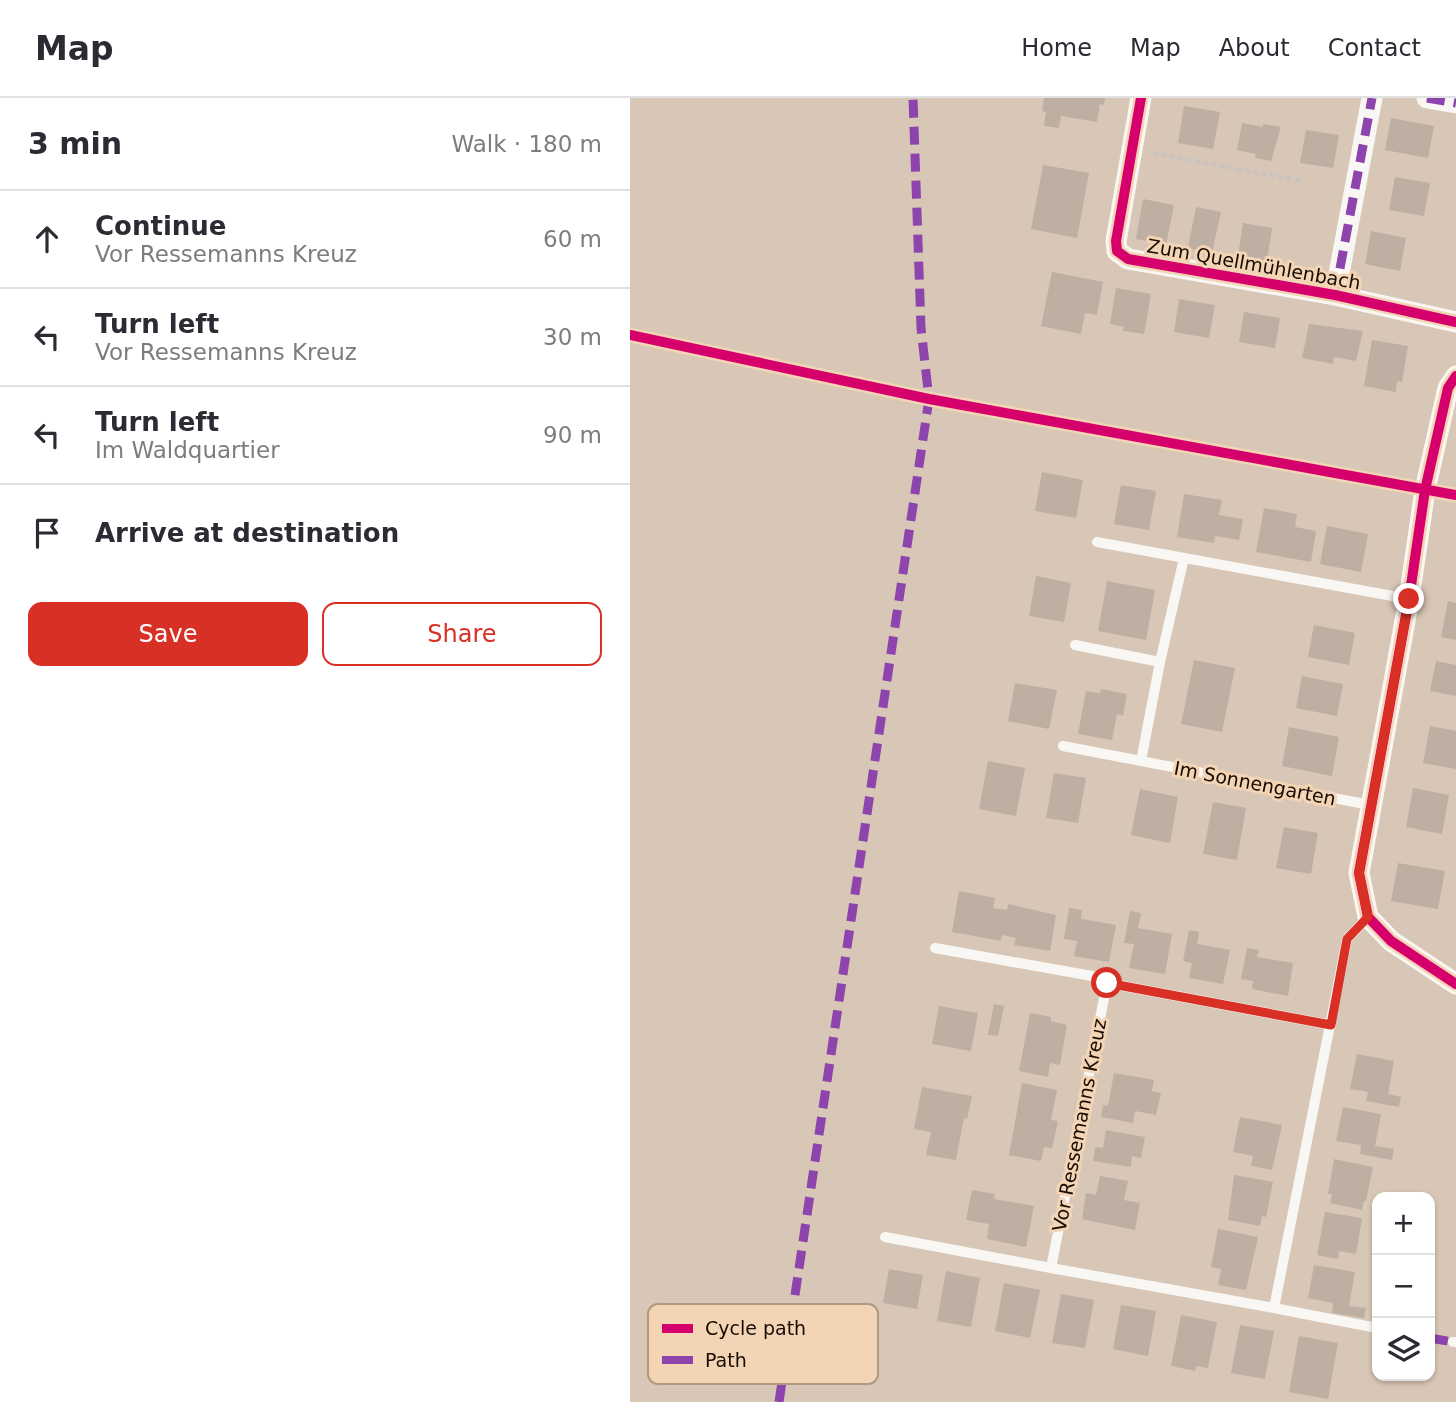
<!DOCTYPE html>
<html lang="en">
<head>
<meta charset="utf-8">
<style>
	:root { --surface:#fff; --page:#f7f7f7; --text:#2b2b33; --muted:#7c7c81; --line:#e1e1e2; --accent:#d93025 }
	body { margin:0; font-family:"DejaVu Sans",sans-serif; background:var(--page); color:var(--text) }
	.controls { position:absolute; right:21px; bottom:21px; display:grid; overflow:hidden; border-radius:14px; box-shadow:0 2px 5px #0004 }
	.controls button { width:63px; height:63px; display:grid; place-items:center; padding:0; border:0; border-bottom:2px solid var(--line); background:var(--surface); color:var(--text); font:35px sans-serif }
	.stop { position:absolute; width:21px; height:21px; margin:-16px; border:5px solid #d93025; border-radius:50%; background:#fff }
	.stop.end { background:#d93025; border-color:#fff; box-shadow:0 2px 7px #0008 }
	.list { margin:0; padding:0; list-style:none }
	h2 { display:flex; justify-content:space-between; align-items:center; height:91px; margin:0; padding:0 28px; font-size:30px }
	h2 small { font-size:23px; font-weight:400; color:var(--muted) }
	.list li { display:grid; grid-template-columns:46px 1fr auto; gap:21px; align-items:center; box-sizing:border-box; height:98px; padding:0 28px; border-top:2px solid var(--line) }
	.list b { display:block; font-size:26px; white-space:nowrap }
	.list p { margin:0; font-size:23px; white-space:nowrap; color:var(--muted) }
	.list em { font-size:23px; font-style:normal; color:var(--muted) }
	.actions { display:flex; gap:14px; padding:21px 28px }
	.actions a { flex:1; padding:16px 0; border:2px solid var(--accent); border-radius:14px; text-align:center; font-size:24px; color:var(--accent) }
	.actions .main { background:var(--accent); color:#fff }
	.icon { flex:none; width:38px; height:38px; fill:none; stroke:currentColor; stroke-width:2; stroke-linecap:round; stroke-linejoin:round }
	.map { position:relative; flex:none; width:826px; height:1304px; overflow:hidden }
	header { display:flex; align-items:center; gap:42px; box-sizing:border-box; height:98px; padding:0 35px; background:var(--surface); border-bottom:2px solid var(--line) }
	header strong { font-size:33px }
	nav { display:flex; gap:38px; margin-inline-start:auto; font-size:24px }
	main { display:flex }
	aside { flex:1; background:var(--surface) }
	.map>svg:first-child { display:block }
	.building { fill:#bdafa2 }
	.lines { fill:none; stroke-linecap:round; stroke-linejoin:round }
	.path { stroke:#c9c4bf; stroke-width:4.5; stroke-dasharray:5 3.5; stroke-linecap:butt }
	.lane { stroke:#f9f7f4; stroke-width:10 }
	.street { stroke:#f9f7f4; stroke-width:21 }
	.quiet { stroke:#8e44ad; stroke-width:9; stroke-dasharray:18 9; stroke-linecap:butt }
	.cycleway-casing { stroke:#f3d4b5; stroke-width:15 }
	.cycleway { stroke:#d6006c; stroke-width:10 }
	.route { stroke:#d93025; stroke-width:9 }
	.labels { text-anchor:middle; stroke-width:6; stroke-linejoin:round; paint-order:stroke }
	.street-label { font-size:19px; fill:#170c03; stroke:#f3d4b5 }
	.key { fill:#f3d4b5; stroke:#b19880; stroke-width:2 }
	.key-label { font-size:19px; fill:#170c03 }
</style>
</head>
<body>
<header>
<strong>Map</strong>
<nav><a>Home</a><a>Map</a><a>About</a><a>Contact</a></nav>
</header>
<main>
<aside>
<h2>3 min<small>Walk · 180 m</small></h2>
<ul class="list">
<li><svg class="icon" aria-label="ahead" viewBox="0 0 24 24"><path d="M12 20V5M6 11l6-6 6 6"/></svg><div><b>Continue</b><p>Vor Ressemanns Kreuz</p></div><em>60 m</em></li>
<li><svg class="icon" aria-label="left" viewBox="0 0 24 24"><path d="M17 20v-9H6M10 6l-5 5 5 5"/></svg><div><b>Turn left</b><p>Vor Ressemanns Kreuz</p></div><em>30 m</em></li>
<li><svg class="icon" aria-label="left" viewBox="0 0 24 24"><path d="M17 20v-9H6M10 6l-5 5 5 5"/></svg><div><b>Turn left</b><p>Im Waldquartier</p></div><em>90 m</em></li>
<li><svg class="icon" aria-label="arrive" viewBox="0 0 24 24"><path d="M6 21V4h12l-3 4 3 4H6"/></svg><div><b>Arrive at destination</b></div></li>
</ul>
<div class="actions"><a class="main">Save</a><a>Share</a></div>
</aside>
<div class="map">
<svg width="826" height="1304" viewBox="0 0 826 1304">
	<rect width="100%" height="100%" fill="#d8c7b6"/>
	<g class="building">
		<polygon points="414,0 475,0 474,7 470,6 467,24 431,18 429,30 414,28 416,14 412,13"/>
		<polygon points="554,8 590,14 583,51 548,45"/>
		<polygon points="761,20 804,28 798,60 755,52"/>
		<polygon points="612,25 633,29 633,26 651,29 641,63 625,60 626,56 607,52"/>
		<polygon points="676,32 709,37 703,70 670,65"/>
		<polygon points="413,67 459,75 447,140 401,131"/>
		<polygon points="765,79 800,85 794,118 759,112"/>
		<polygon points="513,101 544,107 536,147 506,141"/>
		<polygon points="566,109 591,114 582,155 558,150"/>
		<polygon points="613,125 642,130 637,163 608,158"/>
		<polygon points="741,133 776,140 770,173 735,166"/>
		<polygon points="422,174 473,184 467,217 455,215 451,236 411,228"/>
		<polygon points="486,190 521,196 514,236 493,233 494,229 480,226"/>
		<polygon points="549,201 585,207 579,240 544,234"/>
		<polygon points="614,214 650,220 645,250 609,244"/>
		<polygon points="679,226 733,233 726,263 704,259 703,266 672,260"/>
		<polygon points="742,242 778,248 772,284 767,283 766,294 734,288"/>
		<polygon points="412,374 453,382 446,420 405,413"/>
		<polygon points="491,387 526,393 519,432 484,426"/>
		<polygon points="554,396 592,402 589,417 613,421 609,442 585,438 584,445 547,439"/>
		<polygon points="634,410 667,416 665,429 686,433 681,464 626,454"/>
		<polygon points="697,428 738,436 731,474 690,466"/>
		<polygon points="406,478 441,485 434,524 399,518"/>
		<polygon points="477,483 525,492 516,542 468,533"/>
		<polygon points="818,503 826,505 826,542 811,539"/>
		<polygon points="684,527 725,535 719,567 678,559"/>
		<polygon points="564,562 605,570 592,634 551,626"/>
		<polygon points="806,563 826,567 826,598 800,593"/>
		<polygon points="672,578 713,586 707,618 666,610"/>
		<polygon points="385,585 427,592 419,631 378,623"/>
		<polygon points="471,591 497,596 493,618 487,616 482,642 448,636 456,593 470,595"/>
		<polygon points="800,628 826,633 826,671 793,665"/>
		<polygon points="659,629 709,639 702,678 652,668"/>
		<polygon points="358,663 395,670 386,718 349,711"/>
		<polygon points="424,675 456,680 448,725 416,720"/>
		<polygon points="783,690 819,697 812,736 776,729"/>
		<polygon points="510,691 548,699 540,745 501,737"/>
		<polygon points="583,704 616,710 607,762 573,756"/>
		<polygon points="654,729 688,735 681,776 646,770"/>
		<polygon points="768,765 815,773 808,811 761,803"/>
		<polygon points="329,793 365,800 363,810 377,812 378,806 426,817 420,853 384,847 386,840 372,837 371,843 322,834"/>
		<polygon points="439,810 452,812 451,821 486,827 479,864 444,858 447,843 434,841"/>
		<polygon points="500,813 511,815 508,830 542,836 535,876 499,870 504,846 494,845"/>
		<polygon points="559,832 569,834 567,846 600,852 593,886 559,880 562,865 553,863"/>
		<polygon points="617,850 629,852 627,859 663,865 658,898 622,891 623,883 611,881"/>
		<polygon points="364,906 374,908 368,938 358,937"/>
		<polygon points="309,908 348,915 341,953 302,946"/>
		<polygon points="400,915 421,919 421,923 437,927 430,967 420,965 418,979 389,973"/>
		<polygon points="727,956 764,963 758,996 771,999 769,1009 736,1003 738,994 720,991"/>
		<polygon points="484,975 524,982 522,993 531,995 526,1017 505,1013 503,1025 471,1019 473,1007 478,1008"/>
		<polygon points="392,985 427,992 421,1022 428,1023 422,1050 414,1049 411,1063 379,1057"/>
		<polygon points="292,989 342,998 337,1021 334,1020 326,1062 296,1057 301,1034 284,1031"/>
		<polygon points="713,1009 751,1016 745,1048 764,1051 762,1062 730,1056 731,1047 706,1043"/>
		<polygon points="610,1019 652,1027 642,1072 621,1068 623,1058 603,1054"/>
		<polygon points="476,1032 515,1039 511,1060 502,1058 501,1069 463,1063 465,1049 473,1050"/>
		<polygon points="704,1061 743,1069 736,1103 734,1103 732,1112 700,1105 702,1096 698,1096"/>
		<polygon points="604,1077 643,1084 636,1119 632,1118 630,1128 598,1122"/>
		<polygon points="470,1078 498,1083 494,1102 510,1105 505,1132 452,1121 456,1095 466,1097"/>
		<polygon points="342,1092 365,1096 364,1101 404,1108 396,1149 357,1141 359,1126 336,1122"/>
		<polygon points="695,1114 732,1120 726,1156 709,1153 708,1161 687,1157"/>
		<polygon points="588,1131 628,1139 616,1192 588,1187 591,1171 581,1169"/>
		<polygon points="684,1167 725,1174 719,1208 736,1210 734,1220 702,1215 703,1205 678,1200"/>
		<polygon points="259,1171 293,1177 287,1211 253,1205"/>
		<polygon points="316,1173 350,1180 341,1229 307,1223"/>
		<polygon points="374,1185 410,1192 400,1240 365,1233"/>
		<polygon points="431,1196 464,1202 455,1250 422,1245"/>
		<polygon points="491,1207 526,1213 518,1258 483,1251"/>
		<polygon points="551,1217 587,1224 578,1270 566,1268 565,1273 541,1268"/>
		<polygon points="610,1227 644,1233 635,1281 601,1275"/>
		<polygon points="669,1238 708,1245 698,1301 659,1294"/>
	</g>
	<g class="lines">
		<polyline class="path" points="523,55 671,83"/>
		<g class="lane">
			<polyline points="467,444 779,501"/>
			<polyline points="445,547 530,564"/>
			<polyline points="433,648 740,707"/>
			<polyline points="511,663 530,564 554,460"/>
			<polyline points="305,850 462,878 477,885"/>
			<polyline points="255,1139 421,1170 477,885 701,927"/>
			<polyline points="421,1170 644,1210 717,841 738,819"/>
			<polyline points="644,1210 747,1230"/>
			<polyline points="823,1244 826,1244"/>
		</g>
		<g class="street">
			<polyline points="511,0 486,143 487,153 498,161 705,197 826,224"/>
			<polyline points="797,0 826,5"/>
			<polyline points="705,197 742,0"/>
			<polyline points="826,278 818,290 795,392 779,501 729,775 738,819 761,843 826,886"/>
		</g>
		<g class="quiet">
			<polyline points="797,0 826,5"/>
			<polyline points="705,197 742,0"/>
			<polyline points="800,1240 823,1244"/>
			<polyline points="149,1304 299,301 291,230 283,0"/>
		</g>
		<g class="cycleway-casing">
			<g id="cycleway">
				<polyline points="511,0 486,143 487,153 498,161 705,197 826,224"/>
				<polyline points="0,237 299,301 826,397"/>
				<polyline points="826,278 818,290 795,392 779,501 729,775 738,819 761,843 826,886"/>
			</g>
		</g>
		<use href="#cycleway" class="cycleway"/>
	</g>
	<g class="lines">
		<polyline class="route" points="477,885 701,927 717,841 738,819 729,775 779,501"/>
	</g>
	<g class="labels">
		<g class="street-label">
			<text transform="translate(624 166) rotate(10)" y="7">Zum Quellmühlenbach</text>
			<text transform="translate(625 685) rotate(11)" y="7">Im Sonnengarten</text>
			<text transform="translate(449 1027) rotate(-79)" y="7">Vor Ressemanns Kreuz</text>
		</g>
	</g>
	<rect x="18" y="1206" width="230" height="80" rx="10" class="key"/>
	<rect x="32" y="1226" width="31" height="9" fill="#d6006c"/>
	<rect x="32" y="1258" width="31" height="8" fill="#8e44ad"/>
	<g class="key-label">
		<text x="75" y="1237">Cycle path</text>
		<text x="75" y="1269">Path</text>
	</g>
</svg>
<div class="controls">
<button>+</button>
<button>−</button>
<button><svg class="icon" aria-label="layers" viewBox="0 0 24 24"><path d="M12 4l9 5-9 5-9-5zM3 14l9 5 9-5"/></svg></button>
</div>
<div class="stop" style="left:477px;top:885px"></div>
<div class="stop end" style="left:779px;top:501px"></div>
</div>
</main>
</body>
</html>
